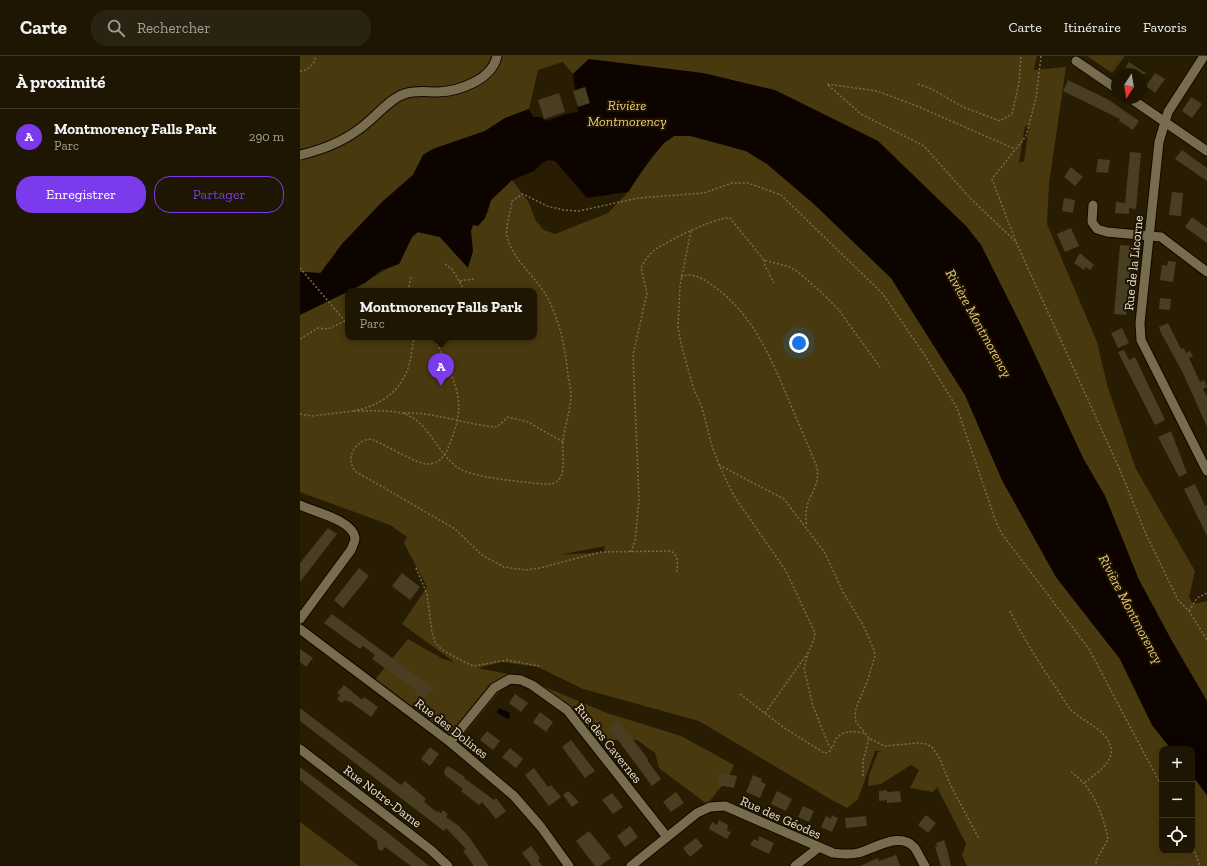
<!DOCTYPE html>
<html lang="fr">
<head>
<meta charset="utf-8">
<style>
	:root { --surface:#1e1602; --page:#2b2311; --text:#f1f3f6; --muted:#a19f99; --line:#3c3524; --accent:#7c3aed }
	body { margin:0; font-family:"Zilla Slab",serif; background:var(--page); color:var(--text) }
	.controls { position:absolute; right:12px; bottom:12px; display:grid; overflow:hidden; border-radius:8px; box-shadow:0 4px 16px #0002 }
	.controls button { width:36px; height:36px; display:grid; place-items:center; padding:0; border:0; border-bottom:1px solid var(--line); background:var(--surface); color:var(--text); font:20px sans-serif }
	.compass { position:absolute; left:811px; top:12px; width:36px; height:36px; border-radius:50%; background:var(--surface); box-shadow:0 4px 16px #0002; rotate:192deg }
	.you { position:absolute; left:499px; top:287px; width:14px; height:14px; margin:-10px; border:3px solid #fff; border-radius:50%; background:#1a73e8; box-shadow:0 0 0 6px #1a73e833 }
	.badge { display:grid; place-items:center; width:26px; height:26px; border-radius:50%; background:var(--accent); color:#fff; font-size:13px; font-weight:700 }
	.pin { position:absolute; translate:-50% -33px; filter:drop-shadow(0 1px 2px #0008) }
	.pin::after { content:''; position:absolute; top:21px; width:14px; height:12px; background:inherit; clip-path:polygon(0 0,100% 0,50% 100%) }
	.popup { position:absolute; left:45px; top:232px; width:192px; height:52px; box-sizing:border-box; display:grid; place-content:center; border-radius:8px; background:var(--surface); filter:drop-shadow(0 1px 3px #0005); font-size:13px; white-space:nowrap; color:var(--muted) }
	.popup b { font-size:15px; color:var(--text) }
	.popup::after { content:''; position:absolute; left:50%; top:100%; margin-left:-8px; border:8px solid transparent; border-top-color:var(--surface) }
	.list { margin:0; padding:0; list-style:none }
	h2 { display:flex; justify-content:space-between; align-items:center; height:52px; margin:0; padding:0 16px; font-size:17px }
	h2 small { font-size:13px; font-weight:400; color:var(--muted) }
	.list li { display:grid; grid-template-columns:26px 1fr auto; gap:12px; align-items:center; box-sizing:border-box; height:56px; padding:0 16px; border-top:1px solid var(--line) }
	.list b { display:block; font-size:15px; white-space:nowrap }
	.list p { margin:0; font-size:13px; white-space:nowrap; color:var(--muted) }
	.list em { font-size:13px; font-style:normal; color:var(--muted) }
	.actions { display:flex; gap:8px; padding:12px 16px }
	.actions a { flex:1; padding:9px 0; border:1px solid var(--accent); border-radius:16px; text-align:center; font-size:14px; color:var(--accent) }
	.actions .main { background:var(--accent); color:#fff }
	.icon { flex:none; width:22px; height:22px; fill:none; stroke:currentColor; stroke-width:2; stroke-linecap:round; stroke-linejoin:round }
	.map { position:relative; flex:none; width:907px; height:810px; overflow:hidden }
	header { display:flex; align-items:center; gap:24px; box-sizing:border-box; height:56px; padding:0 20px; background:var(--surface); border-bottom:1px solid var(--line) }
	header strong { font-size:19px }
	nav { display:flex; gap:22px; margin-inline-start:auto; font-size:14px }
	.search { width:280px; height:36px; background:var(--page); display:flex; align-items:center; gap:10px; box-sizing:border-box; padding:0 14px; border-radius:16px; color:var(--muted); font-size:15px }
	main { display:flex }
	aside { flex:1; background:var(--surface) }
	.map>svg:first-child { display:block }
	.green { fill:#49390e; fill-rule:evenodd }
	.water { fill:#0d0400 }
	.building { fill:#493e22 }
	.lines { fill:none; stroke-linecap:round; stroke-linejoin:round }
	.minor-casing { stroke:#100700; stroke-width:11 }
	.path { stroke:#766d56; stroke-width:1.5; stroke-dasharray:2 2; stroke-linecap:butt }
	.minor { stroke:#786c4e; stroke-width:9 }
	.labels { text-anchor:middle; stroke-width:4; stroke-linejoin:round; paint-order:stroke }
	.street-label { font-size:13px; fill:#e9e2d2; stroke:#1e1400 }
	.water-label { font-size:14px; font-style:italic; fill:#eac976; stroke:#1e1400 }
</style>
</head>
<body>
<header>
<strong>Carte</strong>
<div class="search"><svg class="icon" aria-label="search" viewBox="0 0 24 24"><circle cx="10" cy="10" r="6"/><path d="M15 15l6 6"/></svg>Rechercher</div>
<nav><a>Carte</a><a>Itinéraire</a><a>Favoris</a></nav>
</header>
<main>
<aside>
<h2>À proximité<small></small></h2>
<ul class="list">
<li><span class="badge">A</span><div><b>Montmorency Falls Park</b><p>Parc</p></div><em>290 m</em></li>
</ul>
<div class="actions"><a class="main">Enregistrer</a><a>Partager</a></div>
</aside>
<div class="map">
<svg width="907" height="810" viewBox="0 0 907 810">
	<rect width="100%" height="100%" fill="#281d02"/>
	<g class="green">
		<path d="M0 0H737L734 14 766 11 749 128 747 168 797 286 808 332 836 413 895 515 889 541 893 548 907 545V645L873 587 839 524 805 440 783 402 722 271 681 189 666 170 566 80 289 3 273 18 263 6 238 14 229 53 205 62 185 75 133 93 123 99 113 119 82 146 42 188 20 217 0 216ZM725 70H729L724 105 719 107Z"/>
		<polygon points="787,0 825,0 812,17"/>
		<path d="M374 80H390L446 95 467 108 514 148 591 222 665 339 702 424 756 521 820 603 852 669 871 693H862V795H892V719L907 739V810H667L662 799 666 788 637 731 633 736 610 732 619 714 611 709 581 728 568 730 569 719 578 696 583 695H575L558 743 547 752 530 743 399 665 283 633 238 611 201 606 178 612 213 619 152 693 69 631 108 583 143 603 154 606 102 568 127 531 104 487 107 481 90 469 0 436V258L48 236V281H234V235H50C68 226 79 215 99 208L112 181 118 176 140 181 157 200 173 169 187 158 191 144 212 124 228 145 236 165 244 174 255 178 308 157 328 136 338 120 364 87ZM305 490 304 496 259 499Z"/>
		<polygon points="228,624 307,657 381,680 434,709 427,724 407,748 359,712 355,697 337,684 305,684"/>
		<polygon points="0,766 59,810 0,810"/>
	</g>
	<g class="water">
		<polygon points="289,3 403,17 475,34 578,85 666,170 681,189 722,271 783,402 805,440 839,524 873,587 907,645 907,739 892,719 892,693 871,693 852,669 820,603 756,521 702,424 665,339 591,222 514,148 467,108 446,95 391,80 374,80 364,87 351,102 328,136 287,142 255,105 249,104 242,107 234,115 212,124 191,144 185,162 178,170 173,169 171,175 173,195 168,212 140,181 118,176 112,181 99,208 81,214 65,227 0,259 0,216 21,217 42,188 82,146 113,119 123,99 133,93 185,75 205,62 229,53 233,61 241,61 246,65 270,57 278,56 273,18"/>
		<polygon points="199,652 210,657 210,662 207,663 197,657"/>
	</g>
	<g class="building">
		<polygon points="829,6 847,18 828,18 823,15"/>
		<polygon points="855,17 865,23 855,37 846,30"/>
		<polygon points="768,24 809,44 839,65 833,74 819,65 820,63 763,35"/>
		<polygon points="285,31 290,47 278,51 273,35"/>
		<polygon points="259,37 265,56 244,63 238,44"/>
		<polygon points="891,41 902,48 892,62 882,55"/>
		<polygon points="882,94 907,112 907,125 875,103"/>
		<polygon points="830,96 841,97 836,153 829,152 829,158 815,157 816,146 825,147"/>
		<polygon points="798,103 810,104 808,117 796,116"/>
		<polygon points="771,111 783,121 775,130 764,121"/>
		<polygon points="872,136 883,137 881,160 869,159"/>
		<polygon points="764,142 775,144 773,157 762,155"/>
		<polygon points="892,161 907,172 907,187 885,171"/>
		<polygon points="771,172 779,190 765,196 757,178"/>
		<polygon points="820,189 833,190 826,259 814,258"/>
		<polygon points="780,197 794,209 790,214 786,211 784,214 774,207"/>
		<polygon points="868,205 876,206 873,226 860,224 862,209 867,210"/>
		<polygon points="860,242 871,243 870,254 859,253"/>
		<polygon points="868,267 881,293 884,292 886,297 890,295 893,300 889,302 900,326 904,324 907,331 903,333 907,341 907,371 883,317 861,277 859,271"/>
		<polygon points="822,272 829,287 818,292 811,277"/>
		<polygon points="824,294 829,304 835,301 865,364 855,369 818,296"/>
		<polygon points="871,375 887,417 879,421 858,381"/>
		<polygon points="895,428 905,450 907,449 907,480 884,433"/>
		<polygon points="28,472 37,478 0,526 0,507"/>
		<polygon points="59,512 69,520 43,552 34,544"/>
		<polygon points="102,517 120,531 110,544 92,530"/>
		<polygon points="32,558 133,632 125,642 121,639 120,641 114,636 116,634 72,603 75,599 63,590 60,593 24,567"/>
		<polygon points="0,593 13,602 6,611 0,606"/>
		<polygon points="44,629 62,644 64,641 78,651 71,661 49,645 48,646 45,644 42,647 37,643 40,639 37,637"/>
		<polygon points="215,638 228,647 221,656 209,647"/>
		<polygon points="0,652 101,729 105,725 126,743 124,746 137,756 138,755 141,757 143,754 148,758 146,761 159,770 169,781 189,810 174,810 163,795 166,793 146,772 144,775 0,665"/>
		<polygon points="240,656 253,666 246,676 233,666"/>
		<polygon points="318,664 348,703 347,704 361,723 352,730 309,672"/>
		<polygon points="187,675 200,685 193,694 180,684"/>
		<polygon points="271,684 295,715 285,722 262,691"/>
		<polygon points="130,691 139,698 130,710 121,703"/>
		<polygon points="210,692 223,703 216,712 202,701"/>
		<polygon points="148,710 165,721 164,722 194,744 196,742 206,755 196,763 182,746 179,749 161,735 163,733 145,719 144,714"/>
		<polygon points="0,711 88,777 129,810 111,810 85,791 82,795 78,793 77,785 0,724"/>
		<polygon points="234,712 248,731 251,729 261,741 249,750 225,719"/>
		<polygon points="420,717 437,720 434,732 418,729"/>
		<polygon points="453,719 462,723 461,726 466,728 460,742 446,736"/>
		<polygon points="587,734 587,736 600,735 601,746 587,747 587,744 579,745 579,735"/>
		<polygon points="268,735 279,746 272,751 263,739"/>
		<polygon points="477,735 492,743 486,755 471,748"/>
		<polygon points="376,736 384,747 371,756 363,746"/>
		<polygon points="312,737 323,751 313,758 302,744"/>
		<polygon points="503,750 514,755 509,766 498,761"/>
		<polygon points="532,759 538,762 532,776 521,771 526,760 531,763"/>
		<polygon points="626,759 636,767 628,777 618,769"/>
		<polygon points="566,760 567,770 546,772 545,762"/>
		<polygon points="419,764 428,769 427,775 431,776 427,783 409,773 412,766 417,769"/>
		<polygon points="330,770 338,781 325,791 317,780"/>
		<polygon points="289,775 311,802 300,810 295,810 276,785"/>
		<polygon points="459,780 474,787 469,798 450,789 454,783 458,785"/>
		<polygon points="396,782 403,790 390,801 383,792"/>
		<polygon points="644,784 647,793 651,810 641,810 635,791 637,790 636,787"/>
		<polygon points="231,790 240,802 238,804 242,810 232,810 222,797"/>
		<polygon points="596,799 600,810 560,810 578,802 579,805"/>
	</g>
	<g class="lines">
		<g class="minor-casing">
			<g id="minor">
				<polyline points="904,0 868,56 859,86 840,267 841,284 907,415"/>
				<polyline points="776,5 817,33"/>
				<polyline points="830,42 907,95"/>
				<path d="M0 99C26 93 48 84 68 66 79 57 90 43 104 38 116 34 126 36 138 36 159 35 192 24 197 0"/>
				<polyline points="793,149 792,166 797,173 807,176 861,181 907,216"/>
				<path d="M0 449C14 456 53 464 55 482 55 486 52 491 51 494L0 563"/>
				<polyline points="0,573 150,686 214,740 241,771 269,810"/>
				<polyline points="150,686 194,632 210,623 221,624 232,629 267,654 367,781"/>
				<polyline points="0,693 131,794 148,810"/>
				<path d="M331 810 397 757 410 751 425 750 533 797C542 798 550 799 558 797 574 793 599 775 614 791 618 796 621 804 625 810"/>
				<polyline points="495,810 518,792"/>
			</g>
		</g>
		<g class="path">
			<polyline points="741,0 736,42 726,80 692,123 716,186 820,414 846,478 878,544 889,555 907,584"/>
			<path d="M0 15C9 14 14 9 16 0"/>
			<polyline points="618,28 632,33 663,51 700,65 712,58 719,27 721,0"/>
			<path d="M391 175 380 230 378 271 381 288 394 334 402 351 411 387 419 409 434 440 486 515 515 577 514 583 508 597 504 612 513 650 529 690 532 692C535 688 534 684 538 681 543 674 558 675 566 678"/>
			<polyline points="715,185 670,142 624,90 561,58 527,28 577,35 617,50 715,93"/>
			<polyline points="464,204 465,210 474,227"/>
			<polyline points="145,208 152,213 159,225"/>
			<polyline points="0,212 45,265 48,266"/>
			<path d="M381 221C391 216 400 221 409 227 450 254 469 297 487 340 497 364 507 387 517 411 521 437 501 441 507 470"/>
			<polyline points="108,235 111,221"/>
			<polyline points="160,235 162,230 159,225 174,223"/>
			<path d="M133 281C139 289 142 299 147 308 161 341 163 354 150 387 146 398 141 408 127 408 117 408 84 388 71 383 55 384 45 402 55 415L155 473 182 499 204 511 226 514 240 512 301 496 371 495C379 500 378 509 376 518"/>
			<polyline points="0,283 18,272 28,273 45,265"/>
			<path d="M57 354C79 350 99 336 107 315 111 305 112 292 114 281"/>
			<path d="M54 355C69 355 88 354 102 357 129 364 137 399 160 413 176 422 223 426 243 428 271 431 261 401 263 385 265 370 270 355 271 340 271 333 269 326 268 319 265 292 262 274 251 249 241 224 214 207 207 181 205 173 211 154 212 145L223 138 247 150 263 154 279 155 338 142 404 137 432 127H448L481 139 582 237 624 298 657 352 696 466 702 478 789 593 862 731"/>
			<path d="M104 357C136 356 166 369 197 371L208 361 228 366 263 386"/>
			<polyline points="0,358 11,360 54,355"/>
			<polyline points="419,409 484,443 525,497 543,536 563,569 574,594 575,600 567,626 556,652 555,660 556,666 569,682 584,690 618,687 626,688 632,691 640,703 650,728 679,783"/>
			<path d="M331 496 335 485 339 443 333 299 347 237 341 212C344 205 350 197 356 193 370 184 415 161 430 162L464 204 490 211 498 216 520 235 538 253 580 311"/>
			<polyline points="116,512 127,538 132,577 135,586 141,593 164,606 174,610 207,604 239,610"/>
			<path d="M710 555C723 581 738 605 754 629 760 637 765 647 771 654 783 666 807 673 811 692 814 707 794 719 784 727"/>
			<polyline points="889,555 897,542 907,537"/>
			<polyline points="440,638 483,671 524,697 529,696 532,692"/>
			<polyline points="465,657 507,598"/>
			<path d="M771 716C793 731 803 758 808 783L796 805V810"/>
			<polyline points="563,720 563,705 569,682"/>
			<polyline points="892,788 900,810"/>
		</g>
		<use href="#minor" class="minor"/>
	</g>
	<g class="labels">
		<g class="street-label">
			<text transform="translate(833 207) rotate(-84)" y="5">Rue de la Licorne</text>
			<text transform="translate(152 672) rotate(38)" y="5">Rue des Dolines</text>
			<text transform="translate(309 687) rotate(51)" y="5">Rue des Cavernes</text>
			<text transform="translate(83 740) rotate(37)" y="5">Rue Notre-Dame</text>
			<text transform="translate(481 761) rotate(24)" y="5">Rue des Géodes</text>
		</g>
		<g class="water-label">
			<text x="327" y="54">Rivière<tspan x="327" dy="16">Montmorency</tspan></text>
			<text transform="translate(679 267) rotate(61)" y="5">Rivière Montmorency</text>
			<text transform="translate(831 553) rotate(62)" y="5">Rivière Montmorency</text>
		</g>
	</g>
</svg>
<div class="controls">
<button>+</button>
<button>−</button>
<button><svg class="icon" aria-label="locate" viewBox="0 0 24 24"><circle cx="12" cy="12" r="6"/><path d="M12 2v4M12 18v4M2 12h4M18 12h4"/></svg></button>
</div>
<svg class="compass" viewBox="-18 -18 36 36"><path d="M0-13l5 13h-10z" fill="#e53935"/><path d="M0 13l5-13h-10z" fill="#a19f99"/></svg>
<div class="you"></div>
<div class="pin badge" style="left:141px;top:330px">A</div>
<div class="popup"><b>Montmorency Falls Park</b>Parc</div>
</div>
</main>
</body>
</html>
